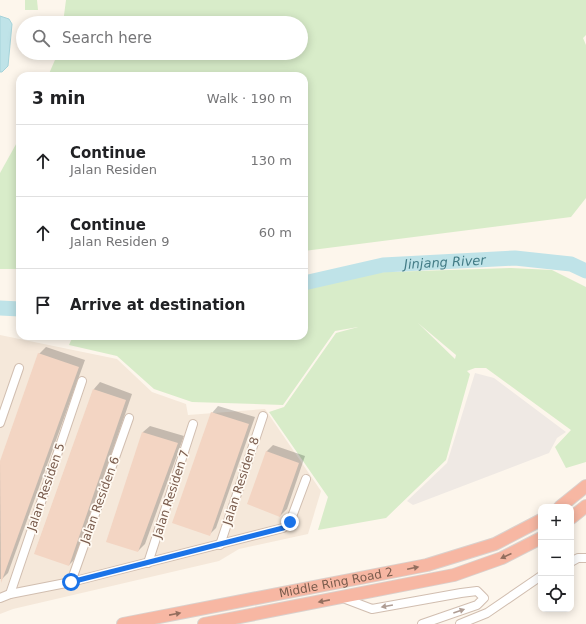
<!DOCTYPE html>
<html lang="en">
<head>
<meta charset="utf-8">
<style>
	:root { --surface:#fff; --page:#f6f6f6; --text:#202124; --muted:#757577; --line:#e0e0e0 }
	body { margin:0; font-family:"DejaVu Sans",sans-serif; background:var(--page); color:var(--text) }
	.controls { position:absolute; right:12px; bottom:12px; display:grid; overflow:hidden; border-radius:8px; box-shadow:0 2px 10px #0003 }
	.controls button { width:36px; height:36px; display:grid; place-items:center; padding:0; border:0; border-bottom:1px solid var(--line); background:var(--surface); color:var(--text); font:20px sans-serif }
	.stop { position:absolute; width:12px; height:12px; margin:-9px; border:3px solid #1a73e8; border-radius:50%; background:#fff }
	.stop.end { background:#1a73e8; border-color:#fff; box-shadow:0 1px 4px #0008 }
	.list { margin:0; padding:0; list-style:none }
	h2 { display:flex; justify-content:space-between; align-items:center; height:52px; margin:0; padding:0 16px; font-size:17px }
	h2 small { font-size:13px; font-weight:400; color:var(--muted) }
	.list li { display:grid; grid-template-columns:26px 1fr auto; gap:12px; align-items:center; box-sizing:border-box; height:72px; padding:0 16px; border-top:1px solid var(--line) }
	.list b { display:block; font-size:15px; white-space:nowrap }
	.list p { margin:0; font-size:13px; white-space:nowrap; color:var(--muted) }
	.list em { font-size:13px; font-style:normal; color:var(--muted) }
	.icon { flex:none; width:22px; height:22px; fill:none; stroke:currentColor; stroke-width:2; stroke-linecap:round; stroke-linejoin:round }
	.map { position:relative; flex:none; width:586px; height:624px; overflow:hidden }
	.search { position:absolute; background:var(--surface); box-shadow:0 2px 10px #0003; left:16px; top:16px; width:292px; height:44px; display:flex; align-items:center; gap:10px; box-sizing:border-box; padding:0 14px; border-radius:22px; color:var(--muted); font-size:15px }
	.panel { position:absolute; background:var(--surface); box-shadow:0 2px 10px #0003; left:16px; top:72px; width:292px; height:268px; border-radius:12px }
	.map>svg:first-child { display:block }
	.residential { fill:#f5e8da }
	.industrial { fill:#efe9e4 }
	.green { fill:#d8ecc9; fill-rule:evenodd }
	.water { fill:#bfe3e8; stroke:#a5d3da }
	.shadow { fill:#0003 }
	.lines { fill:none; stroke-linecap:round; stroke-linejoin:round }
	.river { stroke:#bfe3e8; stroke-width:15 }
	.building { fill:#f3d5c3 }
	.minor-casing { stroke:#d1beb0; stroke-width:10 }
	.highway-casing { stroke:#dad1cd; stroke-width:14 }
	.minor { stroke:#fff; stroke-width:8 }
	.highway { stroke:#f7b7a3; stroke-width:12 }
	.oneway { fill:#936e5e }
	.oneway2 { fill:#af9d94 }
	.route { stroke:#1a73e8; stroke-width:5 }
	.labels { text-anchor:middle; stroke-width:3.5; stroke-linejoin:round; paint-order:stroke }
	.street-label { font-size:12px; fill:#7a5c4d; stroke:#fffaf3 }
	.water-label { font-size:13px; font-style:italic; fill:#437c86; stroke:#fffaf3 }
</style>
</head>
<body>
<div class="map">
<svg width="586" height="624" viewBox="0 0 586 624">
	<rect width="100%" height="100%" fill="#fdf6ec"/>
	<polygon class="residential" points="0,335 117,359 152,392 186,404 188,415 265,409 321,491 308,534 239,549 219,561 13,609 0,614"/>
	<polygon class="industrial" points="475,373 494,378 566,432 557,438 549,453 413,505 407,501 447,463"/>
	<g class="green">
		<polygon points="25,0 37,0 38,10 25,10"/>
		<polygon points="66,0 586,0 586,35 583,38 586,45 586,198 571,217 304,251 304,76 48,76 58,53 301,53 301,23 63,23"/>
		<polygon points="20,137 20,269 0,269 0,173"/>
		<path d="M511 268 552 270 586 287V462L566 468 555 447 571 430 486 368H475L467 371 470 374 446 460 386 518 318 530 328 497 269 412 284 407 336 333 358 327 335 331 283 405 192 402 154 389 117 356 69 345 73 336H304V288L357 273ZM418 323 456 355 455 359Z"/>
	</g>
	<polygon class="water" points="0,16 9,19 12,24 8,66 2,72 0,72"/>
	<g class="shadow">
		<polygon points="46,347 85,360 8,573 2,579 0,579 0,464 39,354"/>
		<polygon points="100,382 132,394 76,558 69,565 35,553 94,389"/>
		<polygon points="218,406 255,417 216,528 209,535 212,413"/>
		<polygon points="150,426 184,436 145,544 138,551 143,432"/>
		<polygon points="273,445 305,456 287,509 280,516 266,452"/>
	</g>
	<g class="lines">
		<g class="river">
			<path id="s1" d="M304 283 383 265 515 258 571 264 586 271"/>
			<polyline points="0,308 20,309"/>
		</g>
	</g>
	<g class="building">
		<polygon points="38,353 79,367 1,583 0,461"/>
		<polygon points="93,389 126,400 69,566 34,554"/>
		<polygon points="211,412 249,424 210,536 172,523"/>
		<polygon points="142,432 178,443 138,552 106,542"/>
		<polygon points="266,451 299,463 280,517 247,504"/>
	</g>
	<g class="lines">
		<g class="minor-casing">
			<g id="minor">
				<polyline points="0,423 19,368"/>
				<polyline points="220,545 263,416"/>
				<polyline points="571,562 578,558 586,558"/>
				<polyline points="148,563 193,424"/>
				<polyline points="71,582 129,418"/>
				<polyline points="10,594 82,381"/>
				<polyline points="0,598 10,594 71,582 283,528 290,522 306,479"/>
				<polyline points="343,598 372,609 461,593 477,591 484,598 477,605 422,624"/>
				<polyline points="460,624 487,613 541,576"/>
			</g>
		</g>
		<g class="highway-casing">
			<g id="highway">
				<polyline points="560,507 586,486"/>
				<polyline points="571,518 586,506"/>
				<path id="s2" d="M123 624 427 565 495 544 541 520"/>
				<polyline points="204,624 454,575 502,558 541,538"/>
			</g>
		</g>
		<use href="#minor" class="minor"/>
		<use href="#highway" class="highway"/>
	</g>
	<defs><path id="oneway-solid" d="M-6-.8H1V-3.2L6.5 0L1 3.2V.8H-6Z"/></defs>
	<g class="oneway">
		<use href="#oneway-solid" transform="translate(506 556) rotate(155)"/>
		<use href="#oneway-solid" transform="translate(413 568) rotate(-12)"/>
		<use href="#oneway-solid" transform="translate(324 601) rotate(169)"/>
		<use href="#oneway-solid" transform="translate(175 614) rotate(-11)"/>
	</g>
	<g class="oneway2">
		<use href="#oneway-solid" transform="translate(387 606) rotate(170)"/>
		<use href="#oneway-solid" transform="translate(459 611) rotate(-19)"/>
	</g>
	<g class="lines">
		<polyline class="route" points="71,582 283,528 290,522"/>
	</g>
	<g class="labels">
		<g class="street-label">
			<text transform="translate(241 481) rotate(-72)" y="4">Jalan Residen 8</text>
			<text transform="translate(46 487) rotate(-71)" y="4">Jalan Residen 5</text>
			<text transform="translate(171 494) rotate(-72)" y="4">Jalan Residen 7</text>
			<text transform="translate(100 500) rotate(-70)" y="4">Jalan Residen 6</text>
			<text dy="4" stroke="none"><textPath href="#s2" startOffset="217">Middle Ring Road 2</textPath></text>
		</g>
		<g class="water-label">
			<text dy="5" stroke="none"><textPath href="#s1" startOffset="143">Jinjang River</textPath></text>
		</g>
	</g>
</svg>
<div class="controls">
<button>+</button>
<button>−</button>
<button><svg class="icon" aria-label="locate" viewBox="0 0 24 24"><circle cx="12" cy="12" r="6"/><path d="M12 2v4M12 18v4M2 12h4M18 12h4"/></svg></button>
</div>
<div class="stop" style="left:71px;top:582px"></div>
<div class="stop end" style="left:290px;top:522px"></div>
<div class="search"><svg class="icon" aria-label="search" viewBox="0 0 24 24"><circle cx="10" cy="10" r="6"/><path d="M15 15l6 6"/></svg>Search here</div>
<section class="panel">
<h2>3 min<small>Walk · 190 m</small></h2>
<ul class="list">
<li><svg class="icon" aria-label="ahead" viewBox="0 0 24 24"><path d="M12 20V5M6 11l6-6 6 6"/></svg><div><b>Continue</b><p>Jalan Residen</p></div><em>130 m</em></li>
<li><svg class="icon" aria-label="ahead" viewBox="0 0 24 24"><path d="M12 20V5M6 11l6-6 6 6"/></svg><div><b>Continue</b><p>Jalan Residen 9</p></div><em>60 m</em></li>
<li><svg class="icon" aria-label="arrive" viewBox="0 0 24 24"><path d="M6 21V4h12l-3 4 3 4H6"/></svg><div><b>Arrive at destination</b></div></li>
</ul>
</section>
</div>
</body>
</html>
